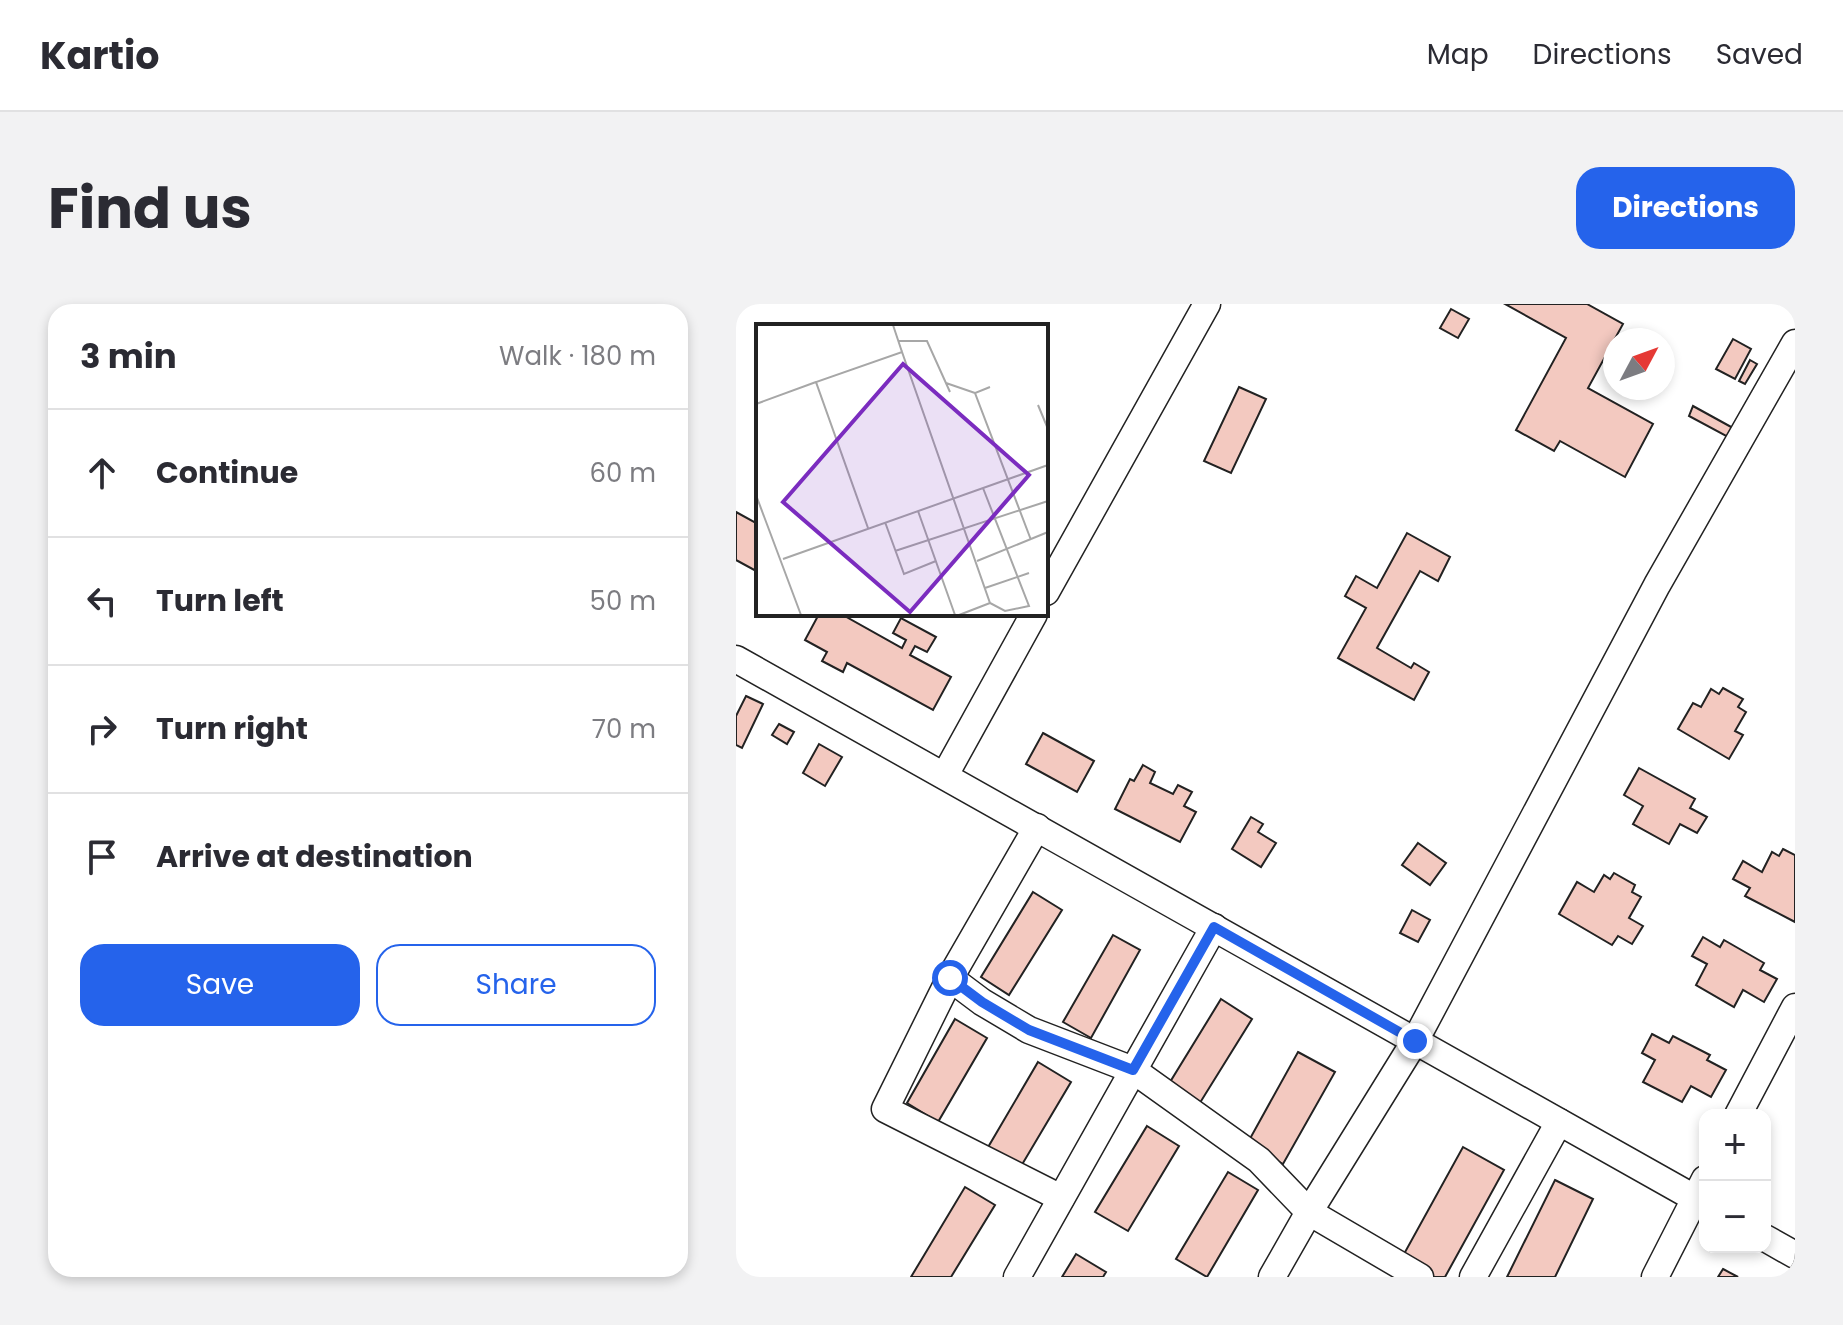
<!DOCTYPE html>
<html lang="en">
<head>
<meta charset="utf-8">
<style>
	:root { --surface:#fff; --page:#f2f2f3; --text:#2b2b33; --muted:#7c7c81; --line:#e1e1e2; --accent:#2563eb }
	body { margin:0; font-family:Poppins,sans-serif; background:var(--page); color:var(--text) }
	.controls { position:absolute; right:24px; bottom:24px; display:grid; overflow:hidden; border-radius:16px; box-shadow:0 4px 12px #0003 }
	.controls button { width:72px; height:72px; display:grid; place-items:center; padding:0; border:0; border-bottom:2px solid var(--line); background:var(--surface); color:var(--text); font:40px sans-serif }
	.compass { position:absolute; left:867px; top:24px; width:72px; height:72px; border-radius:50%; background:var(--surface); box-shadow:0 4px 12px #0003; rotate:49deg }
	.stop { position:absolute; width:24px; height:24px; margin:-18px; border:6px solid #2563eb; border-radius:50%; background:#fff }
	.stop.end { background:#2563eb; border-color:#fff; box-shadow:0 2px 8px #0008 }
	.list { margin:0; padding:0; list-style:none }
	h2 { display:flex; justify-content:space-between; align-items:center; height:104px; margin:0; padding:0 32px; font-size:34px }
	h2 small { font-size:26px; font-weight:400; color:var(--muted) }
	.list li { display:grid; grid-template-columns:52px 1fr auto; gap:24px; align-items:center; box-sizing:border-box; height:128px; padding:0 32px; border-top:2px solid var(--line) }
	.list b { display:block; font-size:30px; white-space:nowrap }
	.list em { font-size:26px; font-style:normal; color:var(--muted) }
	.actions { display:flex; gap:16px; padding:24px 32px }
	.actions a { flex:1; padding:18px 0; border:2px solid var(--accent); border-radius:24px; text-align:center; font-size:28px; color:var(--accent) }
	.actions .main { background:var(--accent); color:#fff }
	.icon { flex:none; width:44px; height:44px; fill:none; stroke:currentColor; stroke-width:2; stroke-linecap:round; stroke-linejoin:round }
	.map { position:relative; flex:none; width:1059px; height:973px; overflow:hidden; border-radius:24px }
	header { display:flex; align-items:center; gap:48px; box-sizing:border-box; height:112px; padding:0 40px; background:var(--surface); border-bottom:2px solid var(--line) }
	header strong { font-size:38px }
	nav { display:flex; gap:44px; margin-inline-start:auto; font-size:28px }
	.intro { display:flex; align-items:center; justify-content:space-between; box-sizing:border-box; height:192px; padding:0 48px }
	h1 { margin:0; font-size:56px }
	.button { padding:20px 36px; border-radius:24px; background:var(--accent); color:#fff; font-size:28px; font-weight:700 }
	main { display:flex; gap:48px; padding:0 48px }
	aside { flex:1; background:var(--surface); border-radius:24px; box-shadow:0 4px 12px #0003 }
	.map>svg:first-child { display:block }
	.building { fill:#f3c9c0; stroke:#222; stroke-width:2 }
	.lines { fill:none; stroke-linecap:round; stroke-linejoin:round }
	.minor-casing { stroke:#222; stroke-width:29 }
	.minor { stroke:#fff; stroke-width:26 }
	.route { stroke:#2563eb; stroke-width:10 }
	.inset-road { fill:none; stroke:#a7a7a7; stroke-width:2 }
	.view { fill:#7b2cbf; fill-opacity:0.15; stroke:#7b2cbf; stroke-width:4 }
	.inset-edge { fill:none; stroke:#222; stroke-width:4 }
</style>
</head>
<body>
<header>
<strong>Kartio</strong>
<nav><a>Map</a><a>Directions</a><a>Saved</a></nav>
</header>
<div class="intro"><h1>Find us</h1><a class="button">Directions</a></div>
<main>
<aside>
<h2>3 min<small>Walk · 180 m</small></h2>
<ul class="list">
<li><svg class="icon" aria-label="ahead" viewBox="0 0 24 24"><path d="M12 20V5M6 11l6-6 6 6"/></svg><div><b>Continue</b></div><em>60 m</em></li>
<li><svg class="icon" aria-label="left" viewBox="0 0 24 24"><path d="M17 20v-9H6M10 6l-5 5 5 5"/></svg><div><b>Turn left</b></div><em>50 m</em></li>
<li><svg class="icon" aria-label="right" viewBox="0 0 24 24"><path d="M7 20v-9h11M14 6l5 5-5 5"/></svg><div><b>Turn right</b></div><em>70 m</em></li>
<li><svg class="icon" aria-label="arrive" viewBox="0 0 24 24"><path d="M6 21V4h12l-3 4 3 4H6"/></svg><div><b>Arrive at destination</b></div></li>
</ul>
<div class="actions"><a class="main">Save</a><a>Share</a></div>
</aside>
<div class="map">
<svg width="1059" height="973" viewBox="0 0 1059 973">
	<rect width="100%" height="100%" fill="#fff"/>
	<g class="building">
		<polygon points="769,0 851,0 887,20 852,84 917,120 889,173 824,137 818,147 780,126 830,34"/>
		<polygon points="715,5 733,15 722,34 704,24"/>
		<polygon points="997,35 1015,45 999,75 980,65"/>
		<polygon points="1014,56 1021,60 1009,80 1003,77"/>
		<polygon points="503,83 530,95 495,169 468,157"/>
		<polygon points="957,102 997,124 992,133 953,112"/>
		<polygon points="0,208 22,220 22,268 0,256"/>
		<polygon points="671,229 714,253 702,277 684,267 641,344 675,364 678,359 693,368 678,396 602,354 630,304 609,292 620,272 641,284"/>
		<polygon points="83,310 105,310 166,344 170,336 157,329 165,314 200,333 191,348 179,342 174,351 215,373 197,406 111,359 107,368 86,357 91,348 69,336"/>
		<polygon points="987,384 1007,395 1002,403 1010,408 999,427 1007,431 993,455 942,425 957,399 965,403 975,385 983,390"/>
		<polygon points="10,392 27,400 6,444 0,441 0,412"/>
		<polygon points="43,420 58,428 51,440 36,431"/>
		<polygon points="307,429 358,457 341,488 290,460"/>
		<polygon points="83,440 106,453 89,482 67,469"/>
		<polygon points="407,461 419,468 414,479 437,490 442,481 456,488 448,502 460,508 444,538 379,505 394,475 398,477"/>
		<polygon points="903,464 959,495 954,504 971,513 961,529 944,520 933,540 897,520 907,502 888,491"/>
		<polygon points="515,513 527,520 522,528 540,539 525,563 496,545"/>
		<polygon points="682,539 710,559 694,581 666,561"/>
		<polygon points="1047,545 1059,551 1059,618 1009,592 1014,584 997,575 1007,557 1026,568 1036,548 1043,552"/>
		<polygon points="878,569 899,581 896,588 905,593 893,614 907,622 896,640 882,632 876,641 823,610 841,578 858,588 868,571 874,575"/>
		<polygon points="297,588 326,606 273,691 245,673"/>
		<polygon points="676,606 694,616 682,638 664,629"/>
		<polygon points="377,631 404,646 355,734 327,718"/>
		<polygon points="967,633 984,643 988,636 1028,659 1024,666 1041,675 1028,698 1007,686 998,703 960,681 971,660 956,652"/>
		<polygon points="485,695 516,715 462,802 431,783"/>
		<polygon points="219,715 251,734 202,818 171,799"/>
		<polygon points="916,730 933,739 937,732 974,751 971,756 990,766 975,793 955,782 946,798 907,778 919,756 906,749"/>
		<polygon points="562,748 599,768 547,860 511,840"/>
		<polygon points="302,758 335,778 284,864 251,845"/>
		<polygon points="411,822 443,842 392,927 359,908"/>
		<polygon points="727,843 768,866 709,973 689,973 663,959"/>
		<polygon points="492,868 522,886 471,973 440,955"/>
		<polygon points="819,876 857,895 819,973 771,973"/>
		<polygon points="229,883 259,901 215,973 175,973"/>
		<polygon points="340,950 370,968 367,973 326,973"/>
		<polygon points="987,965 1002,973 982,973"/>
	</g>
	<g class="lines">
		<g class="minor-casing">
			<g id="minor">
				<polyline points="310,288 471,0"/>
				<polyline points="0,355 969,900"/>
				<polyline points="209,471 298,310"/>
				<polyline points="301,523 214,674 149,805 325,894"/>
				<polyline points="214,674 246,698 293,726 397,766 523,856 573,908 684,973"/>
				<polyline points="1002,811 1059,703"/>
				<polyline points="1029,934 1059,951"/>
				<polyline points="281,973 478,623"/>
				<polyline points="536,973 573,908 679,737 921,281 1059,39"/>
				<polyline points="737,973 823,818"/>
				<polyline points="919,973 969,875"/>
			</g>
		</g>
		<use href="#minor" class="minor"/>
	</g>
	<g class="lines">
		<polyline class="route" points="214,674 246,698 293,726 397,766 478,623 679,737"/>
	</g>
	<g transform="translate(20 20)">
		<rect width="292" height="292" fill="#fff"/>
		<path class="inset-road" d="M137 1 146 28M142 17H171L194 68M190 59 219 69M234 63 219 69 275 216M0 80 60 58M282 81 292 105M0 171 45 291M162 187 199 291M129 198 148 250 180 237M112 204 60 58 146 28 234 279 249 287 273 282 227 164M139 227 292 177M27 235 292 141M221 237 292 208M229 264 273 249M203 291 234 279"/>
		<path class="view" d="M147 40 273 151 154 288 27 178Z"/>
		<rect width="292" height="292" class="inset-edge"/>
	</g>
</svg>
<div class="controls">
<button>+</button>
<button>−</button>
</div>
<svg class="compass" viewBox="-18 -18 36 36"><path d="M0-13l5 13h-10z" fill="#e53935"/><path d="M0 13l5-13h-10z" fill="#7c7c81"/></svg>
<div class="stop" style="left:214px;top:674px"></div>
<div class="stop end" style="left:679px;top:737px"></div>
</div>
</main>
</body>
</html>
